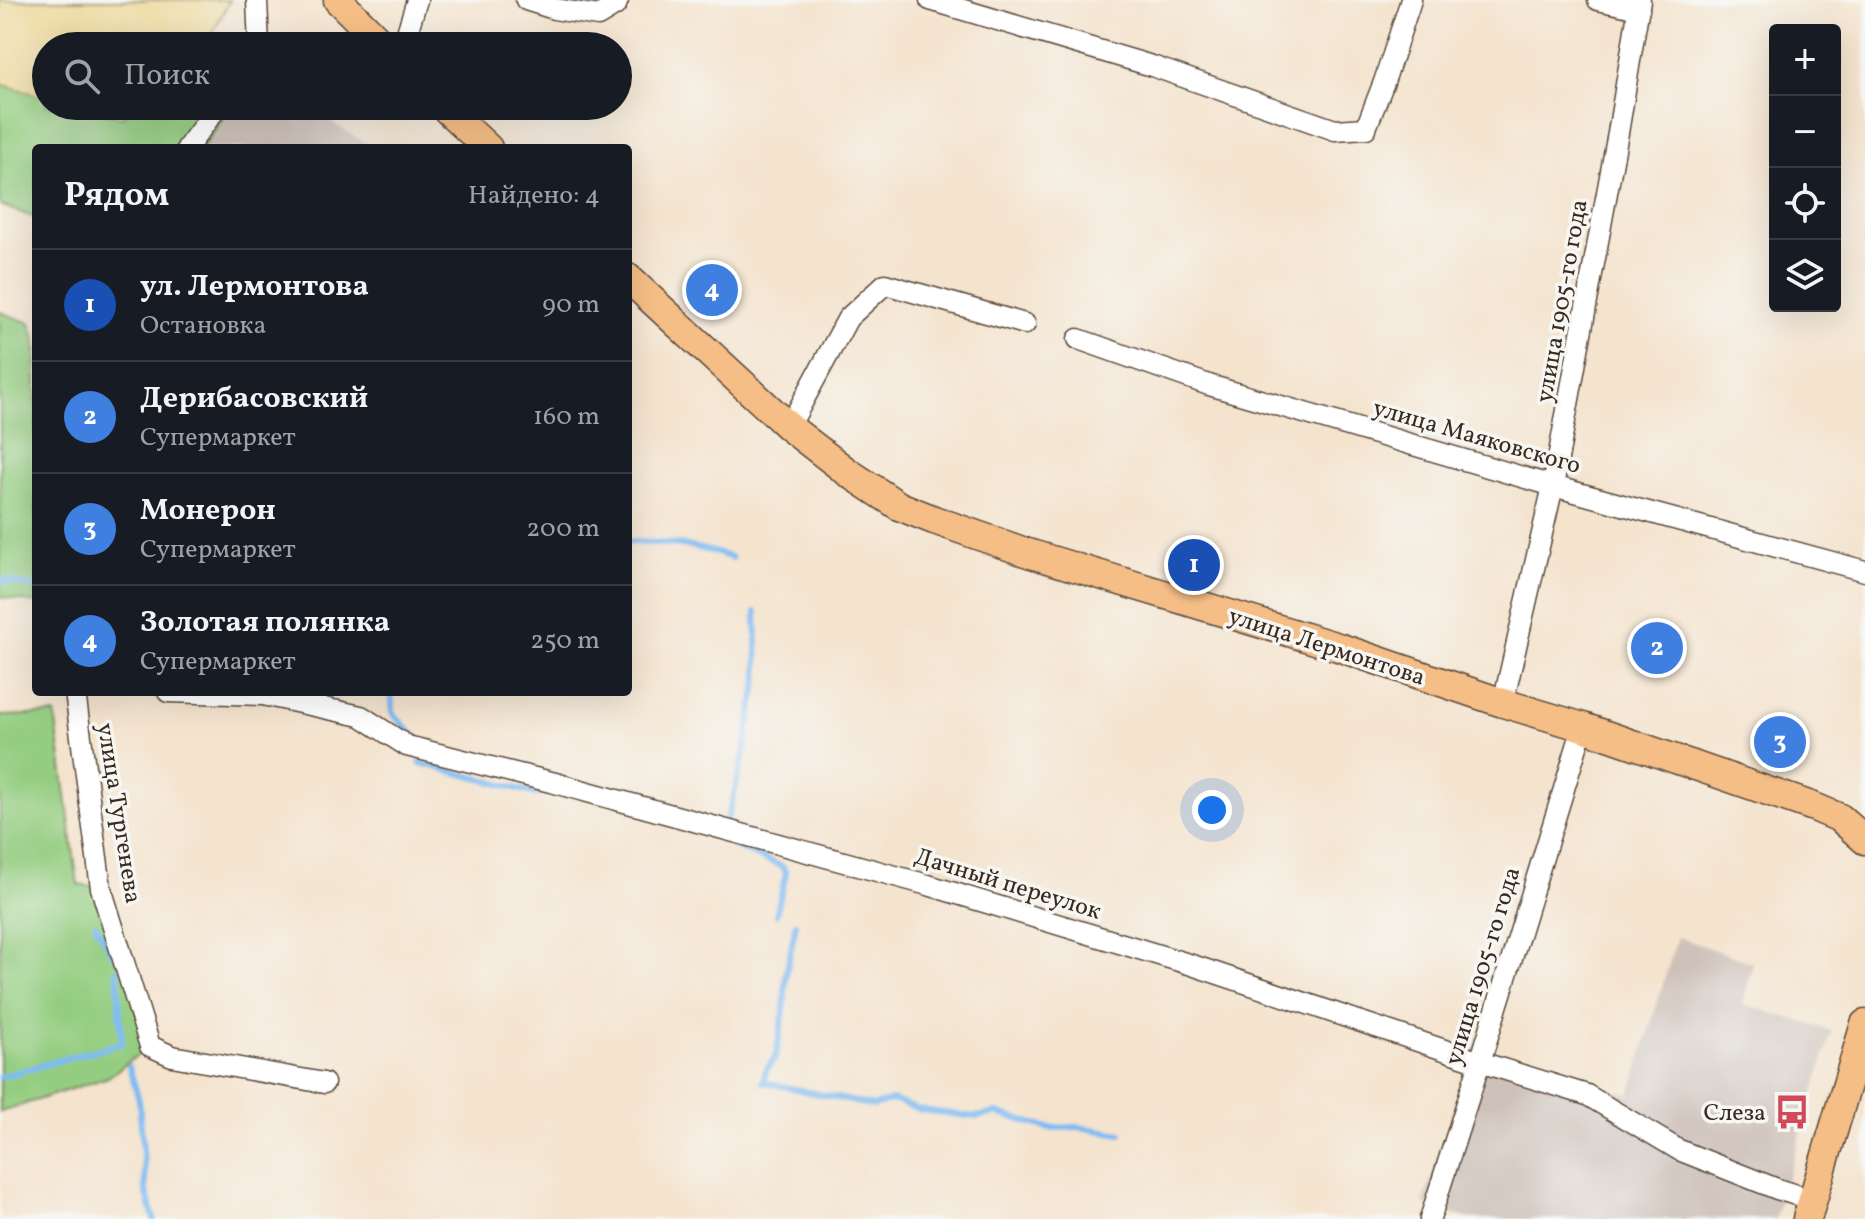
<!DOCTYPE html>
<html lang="ru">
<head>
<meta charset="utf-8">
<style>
	:root { --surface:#171b24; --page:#20242c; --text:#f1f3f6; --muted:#9ea1a6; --line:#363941; --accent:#ea580c }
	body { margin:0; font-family:Vollkorn,serif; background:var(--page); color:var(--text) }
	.controls { position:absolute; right:24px; top:24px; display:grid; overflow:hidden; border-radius:8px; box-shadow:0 8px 32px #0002 }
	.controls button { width:72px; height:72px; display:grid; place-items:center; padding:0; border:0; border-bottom:2px solid var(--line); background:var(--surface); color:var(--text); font:40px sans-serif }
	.you { position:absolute; left:1212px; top:810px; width:28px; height:28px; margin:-20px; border:6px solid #fff; border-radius:50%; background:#1a73e8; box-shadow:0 0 0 12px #1a73e833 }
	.badge { display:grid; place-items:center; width:52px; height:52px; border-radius:50%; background:var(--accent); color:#fff; font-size:26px; font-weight:700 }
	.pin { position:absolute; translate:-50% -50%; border:4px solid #fff; box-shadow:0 2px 8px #0006 }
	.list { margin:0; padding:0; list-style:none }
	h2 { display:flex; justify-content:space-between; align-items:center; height:104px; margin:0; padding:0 32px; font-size:34px }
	h2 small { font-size:26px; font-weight:400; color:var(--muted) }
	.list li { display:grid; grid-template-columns:52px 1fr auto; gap:24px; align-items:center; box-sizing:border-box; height:112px; padding:0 32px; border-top:2px solid var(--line) }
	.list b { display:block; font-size:30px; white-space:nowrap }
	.list p { margin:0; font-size:26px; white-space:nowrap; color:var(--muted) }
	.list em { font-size:26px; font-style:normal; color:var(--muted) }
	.icon { flex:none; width:44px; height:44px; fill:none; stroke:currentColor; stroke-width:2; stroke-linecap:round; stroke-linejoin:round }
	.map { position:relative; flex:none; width:1865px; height:1219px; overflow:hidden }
	.search { position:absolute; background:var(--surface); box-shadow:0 8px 32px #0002; left:32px; top:32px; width:600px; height:88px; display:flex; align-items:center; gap:20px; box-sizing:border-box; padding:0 28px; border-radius:44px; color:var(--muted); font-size:30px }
	.panel { position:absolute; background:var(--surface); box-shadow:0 8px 32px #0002; left:32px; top:144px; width:600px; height:552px; border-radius:8px }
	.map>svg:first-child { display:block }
	.industrial { fill:#cec1ba }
	.green { fill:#94cd81; stroke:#687c50; stroke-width:2 }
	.sand { fill:#eeda9e; stroke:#94825e; stroke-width:2 }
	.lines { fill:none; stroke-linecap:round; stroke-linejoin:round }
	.stream { stroke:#7fbbf2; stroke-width:6 }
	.minor-casing { stroke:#574638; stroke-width:23 }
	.highway-casing { stroke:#574638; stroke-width:31 }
	.minor { stroke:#fff; stroke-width:20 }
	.highway { stroke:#f5be86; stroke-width:28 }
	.labels { text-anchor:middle; stroke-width:7; stroke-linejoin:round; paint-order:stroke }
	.street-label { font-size:24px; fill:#3b2a1e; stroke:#f6f6f2 }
	.poi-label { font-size:24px; fill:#3b2a1e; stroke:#f6f6f2; text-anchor:end }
</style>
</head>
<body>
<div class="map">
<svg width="1865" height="1219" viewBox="0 0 1865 1219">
	<rect width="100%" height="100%" fill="#f6f6f2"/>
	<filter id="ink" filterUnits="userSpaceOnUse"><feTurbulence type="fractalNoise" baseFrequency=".0125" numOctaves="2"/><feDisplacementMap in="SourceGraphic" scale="16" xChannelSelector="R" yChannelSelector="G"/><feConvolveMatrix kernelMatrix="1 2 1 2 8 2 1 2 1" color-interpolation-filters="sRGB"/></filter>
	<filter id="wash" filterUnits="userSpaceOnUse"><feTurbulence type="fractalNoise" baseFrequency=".006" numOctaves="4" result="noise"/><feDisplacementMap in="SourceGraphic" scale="32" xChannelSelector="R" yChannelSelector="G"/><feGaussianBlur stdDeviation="1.8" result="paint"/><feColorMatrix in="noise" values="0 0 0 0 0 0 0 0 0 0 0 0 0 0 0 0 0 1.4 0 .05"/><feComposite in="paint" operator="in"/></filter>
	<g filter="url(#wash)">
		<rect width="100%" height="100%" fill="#f4e3cd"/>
		<g class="industrial">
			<polygon points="231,106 306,106 373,148 202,148"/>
			<polygon points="1677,937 1753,963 1743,1004 1832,1031 1775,1219 1469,1219 1423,1204 1473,1048 1630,1095"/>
		</g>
		<g class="green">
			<polygon points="0,84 46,97 46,106 80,106 122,117 134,106 231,106 202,148 36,148 36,218 0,205"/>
			<polygon points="0,312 30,323 36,341 36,603 0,597"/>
			<polygon points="55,714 78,885 101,888 150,1046 108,1077 0,1112 0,716"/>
		</g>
		<polygon class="sand" points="0,0 230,0 213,32 198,46 46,46 46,97 0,84"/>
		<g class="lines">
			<g class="stream">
				<path d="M628 542C669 543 694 544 732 558"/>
				<polyline points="0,580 36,587"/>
				<polyline points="391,692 393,714 417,738"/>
				<polyline points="420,763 537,794"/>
				<polyline points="727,820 743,759 758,678 756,612"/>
				<polyline points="735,846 783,867 786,874 776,914"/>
				<polyline points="95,924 113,955"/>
				<polyline points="796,924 786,973 784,1010 776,1056 766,1070 763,1082 874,1106 892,1100 920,1110 976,1117 996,1113 1049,1128 1079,1127 1121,1134"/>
				<polyline points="129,1067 139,1100 146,1191 154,1219"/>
				<polyline points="0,1077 122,1043 117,970"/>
			</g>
		</g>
	</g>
	<g filter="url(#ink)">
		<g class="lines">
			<g class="minor-casing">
				<g id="minor">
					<polyline points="257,0 259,46"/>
					<polyline points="526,0 554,9 598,16 616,5 618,0"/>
					<polyline points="930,0 1152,66 1335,130 1366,128 1384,82 1411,0"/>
					<polyline points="1598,0 1639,9"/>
					<polyline points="403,46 417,0"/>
					<polyline points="187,148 218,106"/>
					<polyline points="1078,339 1209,385 1553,486 1865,571"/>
					<polyline points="789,427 848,318 885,284 1025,324"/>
					<polyline points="75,692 101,888 150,1046 172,1056 324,1083"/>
					<polyline points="168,692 263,695 361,716 407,746 555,783 928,885 1192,965 1480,1062 1587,1095 1679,1150 1777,1189 1812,1200"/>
					<polyline points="1503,703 1553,486 1618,133 1640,0"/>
					<polyline points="1430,1219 1480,1062 1583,727"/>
				</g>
			</g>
			<g class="highway-casing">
				<g id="highway">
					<polyline points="338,0 384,46"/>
					<polyline points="443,106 488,148"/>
					<polyline points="628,278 789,427 846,471 899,506 934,520 1028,553 1338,647 1503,703 1583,727 1814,807 1840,818 1865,840"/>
					<polyline points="1807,1219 1865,1024"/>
				</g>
			</g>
			<use href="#minor" class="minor"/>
			<use href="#highway" class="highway"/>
		</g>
	</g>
	<defs>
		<g id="bus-bare" transform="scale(2.76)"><path d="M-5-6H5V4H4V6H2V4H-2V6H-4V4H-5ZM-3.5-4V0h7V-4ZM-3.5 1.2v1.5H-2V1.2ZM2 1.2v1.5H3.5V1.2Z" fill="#d1495b" stroke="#f6f6f2" stroke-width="2.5" paint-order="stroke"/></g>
	</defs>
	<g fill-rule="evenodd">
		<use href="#bus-bare" x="1792" y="1112"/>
	</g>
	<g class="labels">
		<g class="street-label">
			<text transform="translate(1561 301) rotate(-80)" y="8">улица 1905-го года</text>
			<text transform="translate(1477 436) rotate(16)" y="8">улица Маяковского</text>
			<text transform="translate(1327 646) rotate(18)" y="8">улица Лермонтова</text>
			<text transform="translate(120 813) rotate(81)" y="8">улица Тургенева</text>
			<text transform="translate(1008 883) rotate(17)" y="8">Дачный переулок</text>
			<text transform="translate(1482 966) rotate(-73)" y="8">улица 1905-го года</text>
		</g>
		<g class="poi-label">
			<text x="1766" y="1120">Слеза</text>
		</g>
	</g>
</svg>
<div class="controls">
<button>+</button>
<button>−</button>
<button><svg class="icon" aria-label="locate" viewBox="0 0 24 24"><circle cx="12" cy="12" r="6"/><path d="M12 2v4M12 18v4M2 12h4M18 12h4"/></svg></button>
<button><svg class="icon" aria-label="layers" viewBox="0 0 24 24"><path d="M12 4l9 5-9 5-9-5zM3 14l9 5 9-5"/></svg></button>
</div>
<div class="you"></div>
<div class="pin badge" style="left:1194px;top:565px;background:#1a4fb4">1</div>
<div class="pin badge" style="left:1657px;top:648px;background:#3f7fe0">2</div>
<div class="pin badge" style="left:1780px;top:742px;background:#3f7fe0">3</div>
<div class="pin badge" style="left:712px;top:290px;background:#3f7fe0">4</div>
<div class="search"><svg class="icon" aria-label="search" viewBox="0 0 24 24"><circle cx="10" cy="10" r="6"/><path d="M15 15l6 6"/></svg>Поиск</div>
<section class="panel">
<h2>Рядом<small>Найдено: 4</small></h2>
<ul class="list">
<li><span class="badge" style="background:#1a4fb4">1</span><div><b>ул. Лермонтова</b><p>Остановка</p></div><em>90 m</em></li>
<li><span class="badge" style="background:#3f7fe0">2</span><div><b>Дерибасовский</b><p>Супермаркет</p></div><em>160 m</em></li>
<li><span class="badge" style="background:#3f7fe0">3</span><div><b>Монерон</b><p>Супермаркет</p></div><em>200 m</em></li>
<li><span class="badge" style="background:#3f7fe0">4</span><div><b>Золотая полянка</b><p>Супермаркет</p></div><em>250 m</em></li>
</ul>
</section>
</div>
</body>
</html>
